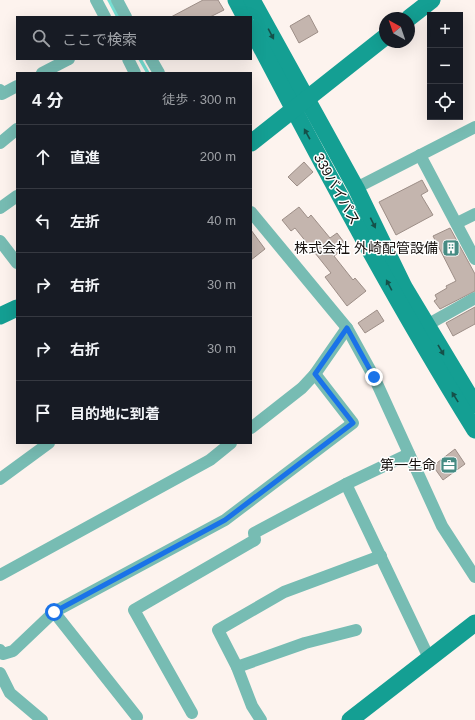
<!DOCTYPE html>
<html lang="ja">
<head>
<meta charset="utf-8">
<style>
	:root { --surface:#171b24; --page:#20242c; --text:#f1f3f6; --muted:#9ea1a6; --line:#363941 }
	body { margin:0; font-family:Helvetica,"Noto Sans JP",sans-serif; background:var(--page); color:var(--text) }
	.controls { position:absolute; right:12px; top:12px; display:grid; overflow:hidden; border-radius:0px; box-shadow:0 4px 16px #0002 }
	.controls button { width:36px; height:36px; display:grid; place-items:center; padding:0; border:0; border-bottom:1px solid var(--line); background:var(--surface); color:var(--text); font:20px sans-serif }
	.compass { position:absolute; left:379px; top:12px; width:36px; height:36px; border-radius:50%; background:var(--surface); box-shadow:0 4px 16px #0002; rotate:320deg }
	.stop { position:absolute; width:12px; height:12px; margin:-9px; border:3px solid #1a73e8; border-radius:50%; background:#fff }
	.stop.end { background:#1a73e8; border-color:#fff; box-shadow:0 1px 4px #0008 }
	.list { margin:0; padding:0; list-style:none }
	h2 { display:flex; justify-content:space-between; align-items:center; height:52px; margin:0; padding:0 16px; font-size:17px }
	h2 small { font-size:13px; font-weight:400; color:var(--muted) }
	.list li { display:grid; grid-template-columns:26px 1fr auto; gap:12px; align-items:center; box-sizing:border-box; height:64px; padding:0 16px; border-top:1px solid var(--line) }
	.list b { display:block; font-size:15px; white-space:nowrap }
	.list em { font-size:13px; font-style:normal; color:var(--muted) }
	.icon { flex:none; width:22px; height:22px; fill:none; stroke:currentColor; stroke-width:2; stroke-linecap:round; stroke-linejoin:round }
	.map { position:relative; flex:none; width:475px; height:720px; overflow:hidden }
	.search { position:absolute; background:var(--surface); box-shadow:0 4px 16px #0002; left:16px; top:16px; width:236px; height:44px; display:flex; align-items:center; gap:10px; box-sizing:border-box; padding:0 14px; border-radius:0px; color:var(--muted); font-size:15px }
	.panel { position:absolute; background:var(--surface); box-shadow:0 4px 16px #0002; left:16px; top:72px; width:236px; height:372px; border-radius:0px }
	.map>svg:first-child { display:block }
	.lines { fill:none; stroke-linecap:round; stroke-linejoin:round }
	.stream { stroke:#76ded2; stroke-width:3.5 }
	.building { fill:#c4b5ae; stroke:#9d8e87 }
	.street { stroke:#77bcb3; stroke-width:12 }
	.secondary { stroke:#149f93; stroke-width:17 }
	.oneway { fill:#155049 }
	.route { stroke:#1a73e8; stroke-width:5 }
	.labels { text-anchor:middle; stroke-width:3; stroke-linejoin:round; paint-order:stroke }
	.street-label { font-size:14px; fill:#15100d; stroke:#fff }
	.poi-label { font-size:14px; fill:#15100d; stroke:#fff; text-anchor:end }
</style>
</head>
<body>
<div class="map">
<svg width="475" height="720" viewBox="0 0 475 720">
	<rect width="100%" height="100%" fill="#fdf3ee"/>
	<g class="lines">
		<g class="stream">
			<polyline points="109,0 118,17"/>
			<polyline points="140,59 148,73"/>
		</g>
	</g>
	<g class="building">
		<polygon points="203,0 218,0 224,10 210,17 171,17"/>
		<polygon points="309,15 318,32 299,43 290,26"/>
		<polygon points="304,162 313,172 297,186 288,177"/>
		<polygon points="422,180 428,191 421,195 433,215 396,235 379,202"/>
		<polygon points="299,207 308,218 311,215 330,238 337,233 347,246 334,256 353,280 355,278 366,291 347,306 325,277 331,273 295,228 291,231 282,220"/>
		<polygon points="450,228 475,274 475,291 440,309 434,301 437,299 435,295 447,288 446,286 456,281 433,236"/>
		<polygon points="251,230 265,249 251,260"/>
		<polygon points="475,307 475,324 453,336 446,323"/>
		<polygon points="377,310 384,321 365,333 358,323"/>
		<polygon points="455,449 465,464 443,480 433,466"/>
	</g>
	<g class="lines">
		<g class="street">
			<polyline points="96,0 105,17"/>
			<polyline points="117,0 126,17"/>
			<polyline points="128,59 135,73"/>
			<polyline points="151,59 159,73"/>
			<polyline points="42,73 69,59"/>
			<polyline points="0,90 2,94 17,86"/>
			<polyline points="0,143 17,129"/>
			<polyline points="420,155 475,259"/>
			<polyline points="356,188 475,127"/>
			<polyline points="0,208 17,196"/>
			<polyline points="251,212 347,328 374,377 442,526 475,577"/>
			<polyline points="457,223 475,214"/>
			<polyline points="0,241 17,263"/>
			<polyline points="427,325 475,298"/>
			<polyline points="251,428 302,388 315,374 347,328"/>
			<polyline points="409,454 346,484 429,658"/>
			<polyline points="0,479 49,443"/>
			<polyline points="0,575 210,460 231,443"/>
			<polyline points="54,612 137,717"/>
			<polyline points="0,650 3,654 13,651 54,612 225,520 353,423 315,374"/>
			<polyline points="237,667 305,643 356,630"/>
			<polyline points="0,673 10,693 42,720"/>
			<polyline points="192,713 134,610 255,540 254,533 346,484"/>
			<polyline points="261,720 252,706 237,667 218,630 284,592 381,556"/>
		</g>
		<g class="secondary">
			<polyline points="236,0 245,17"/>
			<polyline points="252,0 356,188 404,287 475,405"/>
			<polyline points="409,18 432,0"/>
			<path d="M251 28C322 164 394 300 475 430"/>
			<polyline points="251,143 385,37"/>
			<polyline points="0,316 17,308"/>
			<polyline points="350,720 475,623"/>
		</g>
	</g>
	<defs><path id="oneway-solid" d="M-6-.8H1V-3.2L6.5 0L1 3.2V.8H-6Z"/></defs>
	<g class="oneway">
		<use href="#oneway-solid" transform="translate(271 34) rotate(62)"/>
		<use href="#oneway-solid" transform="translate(307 134) rotate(-119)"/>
		<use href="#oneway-solid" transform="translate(373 223) rotate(64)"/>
		<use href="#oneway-solid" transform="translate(389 285) rotate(-118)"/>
		<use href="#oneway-solid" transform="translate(441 350) rotate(60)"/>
		<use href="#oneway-solid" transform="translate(455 397) rotate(-122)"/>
	</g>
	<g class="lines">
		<polyline class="route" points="54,612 225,520 353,423 315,374 347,328 374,377"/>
	</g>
	<defs>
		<g id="building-square" transform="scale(0.9)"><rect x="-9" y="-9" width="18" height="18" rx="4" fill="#468b83" stroke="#fff"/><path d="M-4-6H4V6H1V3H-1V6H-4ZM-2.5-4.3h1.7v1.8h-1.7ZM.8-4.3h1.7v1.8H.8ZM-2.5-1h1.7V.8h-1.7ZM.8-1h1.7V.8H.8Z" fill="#fff"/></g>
		<g id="office-square" transform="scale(0.9)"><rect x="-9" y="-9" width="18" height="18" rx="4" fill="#468b83" stroke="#fff"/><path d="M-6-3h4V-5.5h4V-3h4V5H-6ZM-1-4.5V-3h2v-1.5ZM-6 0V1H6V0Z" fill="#fff"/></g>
	</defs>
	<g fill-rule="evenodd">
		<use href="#building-square" x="451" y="248"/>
		<use href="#office-square" x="449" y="465"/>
	</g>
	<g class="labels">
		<g class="street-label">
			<text transform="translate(337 189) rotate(61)" y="5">339バイパス</text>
		</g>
		<g class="poi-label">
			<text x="438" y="253">株式会社 外崎配管設備</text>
			<text x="436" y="470">第一生命</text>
		</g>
	</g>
</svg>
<div class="controls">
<button>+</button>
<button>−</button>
<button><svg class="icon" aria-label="locate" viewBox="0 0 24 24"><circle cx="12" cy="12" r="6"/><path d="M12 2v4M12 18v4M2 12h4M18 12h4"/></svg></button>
</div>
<svg class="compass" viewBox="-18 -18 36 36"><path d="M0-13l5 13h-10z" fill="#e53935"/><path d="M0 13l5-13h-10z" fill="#9ea1a6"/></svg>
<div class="stop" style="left:54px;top:612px"></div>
<div class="stop end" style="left:374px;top:377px"></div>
<div class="search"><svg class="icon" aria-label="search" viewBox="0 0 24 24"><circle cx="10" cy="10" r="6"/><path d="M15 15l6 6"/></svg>ここで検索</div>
<section class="panel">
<h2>4 分<small>徒歩 · 300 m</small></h2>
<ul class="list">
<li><svg class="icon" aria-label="ahead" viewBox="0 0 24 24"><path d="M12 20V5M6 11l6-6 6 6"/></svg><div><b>直進</b></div><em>200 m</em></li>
<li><svg class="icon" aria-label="left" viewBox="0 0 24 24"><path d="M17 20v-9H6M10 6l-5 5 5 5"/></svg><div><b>左折</b></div><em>40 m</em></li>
<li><svg class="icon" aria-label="right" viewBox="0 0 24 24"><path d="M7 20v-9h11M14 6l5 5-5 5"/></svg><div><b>右折</b></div><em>30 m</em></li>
<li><svg class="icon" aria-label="right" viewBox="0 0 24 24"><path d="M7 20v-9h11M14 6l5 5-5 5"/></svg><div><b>右折</b></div><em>30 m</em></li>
<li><svg class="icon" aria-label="arrive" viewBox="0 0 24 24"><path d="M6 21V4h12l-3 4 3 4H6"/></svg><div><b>目的地に到着</b></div></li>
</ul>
</section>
</div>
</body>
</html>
